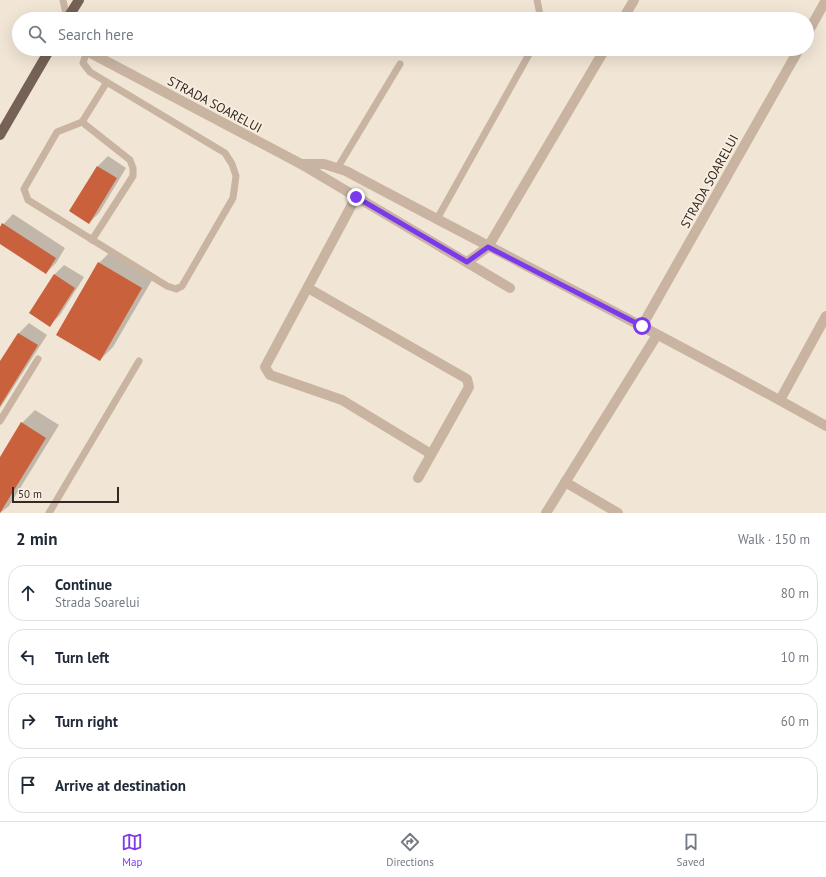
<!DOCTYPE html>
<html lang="en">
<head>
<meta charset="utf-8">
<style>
	:root { --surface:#fff; --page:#f6f6f7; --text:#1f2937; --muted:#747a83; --line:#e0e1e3; --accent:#7c3aed }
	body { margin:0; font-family:"PT Sans",sans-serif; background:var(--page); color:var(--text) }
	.scale { position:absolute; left:12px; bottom:10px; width:107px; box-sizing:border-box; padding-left:4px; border:2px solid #332924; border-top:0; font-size:11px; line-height:14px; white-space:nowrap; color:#332924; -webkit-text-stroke:3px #f9efe1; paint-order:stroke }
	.stop { position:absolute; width:12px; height:12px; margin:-9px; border:3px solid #7c3aed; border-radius:50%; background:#fff }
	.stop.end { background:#7c3aed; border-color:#fff; box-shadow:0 1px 4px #0008 }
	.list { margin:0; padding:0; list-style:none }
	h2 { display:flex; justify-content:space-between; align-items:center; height:52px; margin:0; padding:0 16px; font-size:17px }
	h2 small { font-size:13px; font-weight:400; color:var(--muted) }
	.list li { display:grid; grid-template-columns:26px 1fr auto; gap:12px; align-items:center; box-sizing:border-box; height:56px; margin:0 8px 8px; padding:0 8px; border:1px solid var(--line); border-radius:16px }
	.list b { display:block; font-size:15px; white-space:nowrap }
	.list p { margin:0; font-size:13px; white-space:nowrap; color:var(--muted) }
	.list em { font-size:13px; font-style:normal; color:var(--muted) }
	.icon { flex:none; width:22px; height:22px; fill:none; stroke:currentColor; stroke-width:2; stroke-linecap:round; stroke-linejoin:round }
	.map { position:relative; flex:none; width:826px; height:513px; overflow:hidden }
	.search { position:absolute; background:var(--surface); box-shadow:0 4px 16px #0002; left:12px; right:12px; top:12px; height:44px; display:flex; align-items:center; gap:10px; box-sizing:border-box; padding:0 14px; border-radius:22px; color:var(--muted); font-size:15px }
	.sheet { height:308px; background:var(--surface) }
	nav { display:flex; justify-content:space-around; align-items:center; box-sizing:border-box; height:56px; border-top:1px solid var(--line); background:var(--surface); font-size:11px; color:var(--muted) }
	nav a { display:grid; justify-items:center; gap:2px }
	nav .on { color:var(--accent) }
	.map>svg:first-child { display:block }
	.shadow { fill:#0003 }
	.building { fill:#c9613c }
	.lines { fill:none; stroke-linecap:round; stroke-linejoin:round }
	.service { stroke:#c9b4a2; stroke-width:7 }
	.minor { stroke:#c9b4a2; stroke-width:10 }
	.primary { stroke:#756155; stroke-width:10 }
	.route { stroke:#7c3aed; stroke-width:5 }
	.labels { text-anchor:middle; stroke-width:3.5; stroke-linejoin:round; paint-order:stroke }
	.street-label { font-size:13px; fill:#332924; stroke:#f9efe1 }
</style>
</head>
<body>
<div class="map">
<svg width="826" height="513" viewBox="0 0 826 513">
	<rect width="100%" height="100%" fill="#f1e5d5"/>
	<g class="shadow">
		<polygon points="108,156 126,168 99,213 89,223 70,211 98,166"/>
		<polygon points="13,214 65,248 56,263 46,273 0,243 0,228"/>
		<polygon points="112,250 155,275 113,347 100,360 99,263"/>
		<polygon points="64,265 84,277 60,315 50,325 54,275"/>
		<polygon points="29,323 47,335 0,408 0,363 19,333"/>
		<polygon points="35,410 59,425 9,506 0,513 0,459 22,423"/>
	</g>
	<g class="building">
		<polygon points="97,166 117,178 89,224 69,211"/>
		<polygon points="2,223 56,258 46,274 0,244 0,227"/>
		<polygon points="98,262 142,288 100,361 56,335"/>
		<polygon points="54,274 75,288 50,327 29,313"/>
		<polygon points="18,333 38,345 0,406 0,361"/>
		<polygon points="21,422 46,438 0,513 0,457"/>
	</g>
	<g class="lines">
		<g class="service">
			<polyline points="63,0 67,19"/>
			<polyline points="537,0 541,19"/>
			<polyline points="87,51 83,63 90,72 225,153 232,164 236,176 233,198 182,286 176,289 167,286 28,200 24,189 57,132 82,122 107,82"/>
			<polyline points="82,122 130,160 133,168 133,176 92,240"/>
			<polyline points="338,167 400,64"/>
			<polyline points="437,219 532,49"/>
			<polyline points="0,421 38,359"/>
			<polyline points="49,513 139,361"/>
		</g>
		<g class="minor">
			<polyline points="623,19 634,0"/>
			<polyline points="807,34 826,0"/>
			<path d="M83 49 301 164H324L346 171C505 256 668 337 826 426"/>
			<polyline points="301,164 510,288"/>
			<polyline points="356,197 265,367 270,375 342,400 431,454"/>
			<polyline points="467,262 488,247 605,49"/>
			<polyline points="308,288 467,379 469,387 418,478"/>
			<polyline points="642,326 799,49"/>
			<polyline points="780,400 826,316"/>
			<polyline points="565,482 618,513"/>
			<polyline points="546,513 657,335"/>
		</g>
		<g class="primary">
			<polyline points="67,19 79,0"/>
			<polyline points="0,135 50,49"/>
		</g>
	</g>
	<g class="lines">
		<polyline class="route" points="356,197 467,262 488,247 642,326"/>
	</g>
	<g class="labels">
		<g class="street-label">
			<text transform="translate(215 104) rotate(28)" y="5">STRADA SOARELUI</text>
			<text transform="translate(709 181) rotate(-61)" y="5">STRADA SOARELUI</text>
		</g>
	</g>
</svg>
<div class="scale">50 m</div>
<div class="stop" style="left:642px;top:326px"></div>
<div class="stop end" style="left:356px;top:197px"></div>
<div class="search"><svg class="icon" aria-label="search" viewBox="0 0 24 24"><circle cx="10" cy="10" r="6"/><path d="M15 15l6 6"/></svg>Search here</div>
</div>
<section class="sheet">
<h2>2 min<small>Walk · 150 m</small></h2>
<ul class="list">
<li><svg class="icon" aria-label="ahead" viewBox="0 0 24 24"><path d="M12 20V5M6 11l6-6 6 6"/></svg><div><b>Continue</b><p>Strada Soarelui</p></div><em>80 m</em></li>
<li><svg class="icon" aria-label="left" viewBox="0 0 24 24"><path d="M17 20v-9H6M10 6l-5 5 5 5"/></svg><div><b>Turn left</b></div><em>10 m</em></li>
<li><svg class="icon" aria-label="right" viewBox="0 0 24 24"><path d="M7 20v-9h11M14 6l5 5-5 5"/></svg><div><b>Turn right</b></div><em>60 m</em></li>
<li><svg class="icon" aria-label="arrive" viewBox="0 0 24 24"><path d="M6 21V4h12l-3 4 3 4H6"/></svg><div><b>Arrive at destination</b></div></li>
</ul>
</section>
<nav>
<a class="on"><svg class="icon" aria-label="map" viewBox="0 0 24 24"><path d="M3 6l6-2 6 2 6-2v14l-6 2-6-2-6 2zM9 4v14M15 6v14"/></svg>Map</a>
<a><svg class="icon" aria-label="directions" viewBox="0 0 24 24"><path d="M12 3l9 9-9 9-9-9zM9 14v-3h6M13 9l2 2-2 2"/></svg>Directions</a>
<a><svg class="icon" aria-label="saved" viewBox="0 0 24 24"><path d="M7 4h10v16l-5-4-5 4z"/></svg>Saved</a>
</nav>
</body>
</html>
